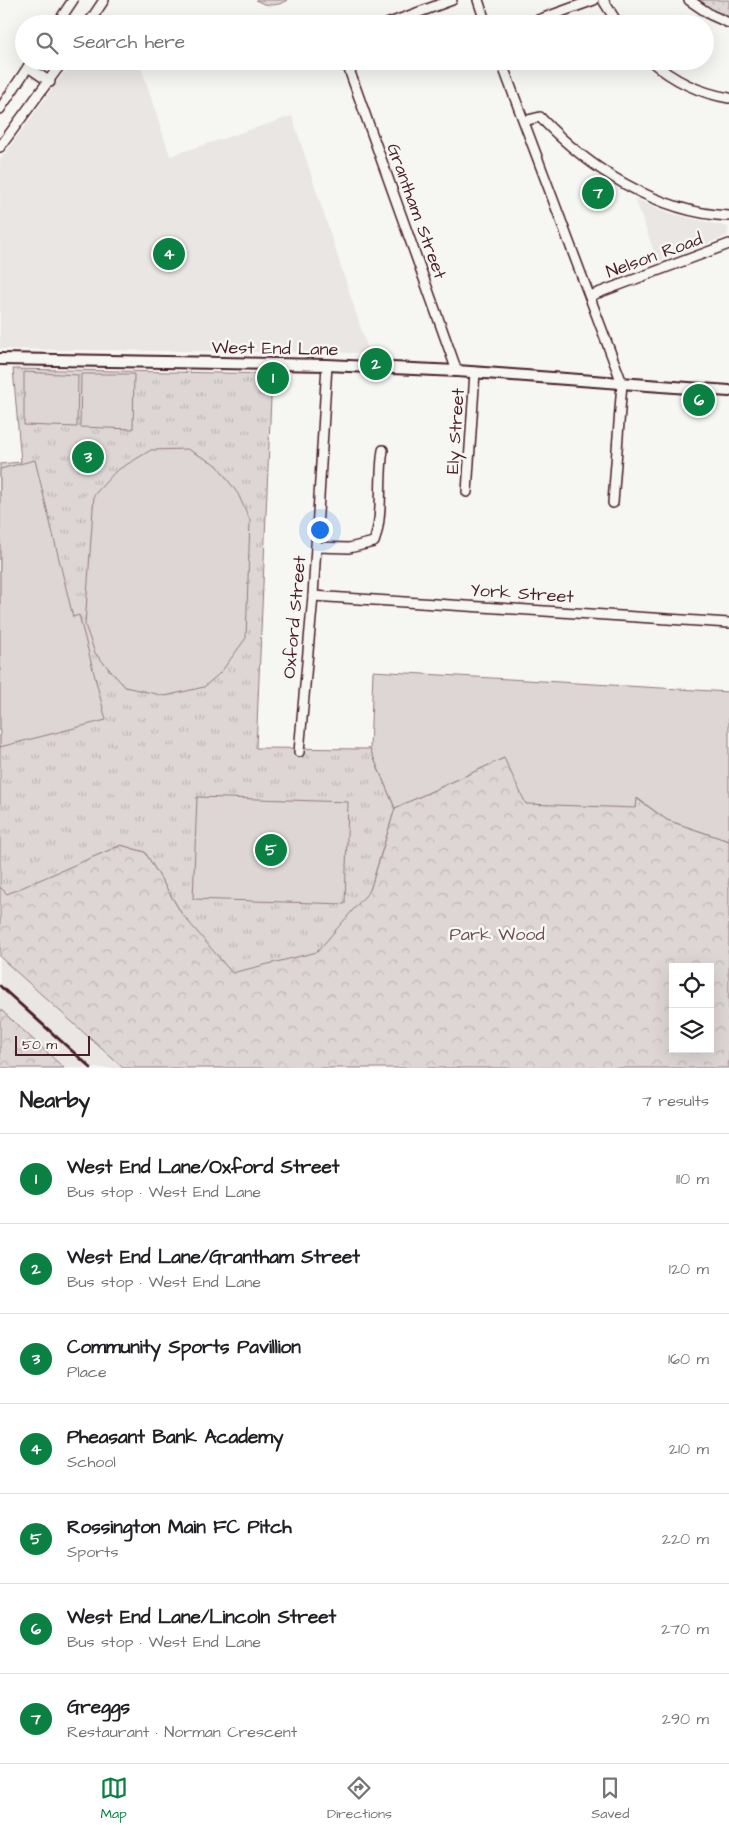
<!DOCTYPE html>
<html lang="en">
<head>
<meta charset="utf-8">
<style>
	:root { --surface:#fff; --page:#f6f6f6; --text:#202124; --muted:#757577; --line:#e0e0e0; --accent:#0b8043 }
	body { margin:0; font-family:"Architects Daughter",sans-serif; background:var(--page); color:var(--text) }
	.controls { position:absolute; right:15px; bottom:15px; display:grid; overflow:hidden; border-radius:0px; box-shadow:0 5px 20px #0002 }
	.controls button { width:45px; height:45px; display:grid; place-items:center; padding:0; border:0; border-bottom:1px solid var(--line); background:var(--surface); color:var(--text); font:25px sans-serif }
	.scale { position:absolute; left:15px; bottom:12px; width:75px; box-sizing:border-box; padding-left:5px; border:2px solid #4a1f2b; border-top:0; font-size:14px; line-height:18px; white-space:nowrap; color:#4a1f2b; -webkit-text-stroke:4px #f6f6f2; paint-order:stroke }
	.you { position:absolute; left:319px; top:529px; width:18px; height:18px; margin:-12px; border:4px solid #fff; border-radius:50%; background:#1a73e8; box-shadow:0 0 0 8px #1a73e833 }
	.badge { display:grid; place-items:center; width:32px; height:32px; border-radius:50%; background:var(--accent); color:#fff; font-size:16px; font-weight:700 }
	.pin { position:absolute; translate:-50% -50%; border:2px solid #fff; box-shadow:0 1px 5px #0006 }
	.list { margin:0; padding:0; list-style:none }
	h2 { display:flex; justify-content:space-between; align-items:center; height:65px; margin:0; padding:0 20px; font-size:21px }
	h2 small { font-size:16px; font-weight:400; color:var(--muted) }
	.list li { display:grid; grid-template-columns:32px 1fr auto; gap:15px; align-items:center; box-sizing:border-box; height:90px; padding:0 20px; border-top:1px solid var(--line) }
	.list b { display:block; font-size:19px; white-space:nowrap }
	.list p { margin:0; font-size:16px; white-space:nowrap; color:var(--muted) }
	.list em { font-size:16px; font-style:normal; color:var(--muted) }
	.icon { flex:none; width:28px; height:28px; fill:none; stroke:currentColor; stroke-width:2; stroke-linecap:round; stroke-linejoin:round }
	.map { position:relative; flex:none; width:729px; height:1068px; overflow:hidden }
	.search { position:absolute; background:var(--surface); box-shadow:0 5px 20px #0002; left:15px; right:15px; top:15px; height:55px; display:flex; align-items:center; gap:12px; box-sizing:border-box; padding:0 18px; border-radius:28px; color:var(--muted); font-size:19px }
	.sheet { height:695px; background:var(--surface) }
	nav { display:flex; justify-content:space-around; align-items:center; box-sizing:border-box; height:70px; border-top:1px solid var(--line); background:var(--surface); font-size:14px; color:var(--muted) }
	nav a { display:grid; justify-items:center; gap:2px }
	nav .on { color:var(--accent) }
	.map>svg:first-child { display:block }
	.built { fill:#e9e6e3 }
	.grass { fill:url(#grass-dots); stroke:#947a80 }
	.forest { fill:url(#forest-crowns); stroke:#947a80; fill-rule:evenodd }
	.park { fill:url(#park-tufts); stroke:#947a80 }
	.garden { fill:#ddd6d5; stroke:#947a80 }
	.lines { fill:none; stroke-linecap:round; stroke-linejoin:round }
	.minor-casing { stroke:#4a1f2b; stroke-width:12 }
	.tertiary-casing { stroke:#4a1f2b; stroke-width:14 }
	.minor { stroke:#f6f6f2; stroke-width:9 }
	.tertiary { stroke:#f6f6f2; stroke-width:10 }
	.rail { stroke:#4a1f2b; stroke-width:3 }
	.labels { text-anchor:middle; stroke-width:5; stroke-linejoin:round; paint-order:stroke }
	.street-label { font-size:18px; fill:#4a1f2b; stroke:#f6f6f2 }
	.park-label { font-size:18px; fill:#6f4d56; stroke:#f6f6f2 }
</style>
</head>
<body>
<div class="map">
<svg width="729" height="1068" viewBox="0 0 729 1068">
	<defs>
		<pattern id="grass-dots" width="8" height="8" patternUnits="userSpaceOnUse" patternTransform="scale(1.25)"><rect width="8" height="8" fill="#ddd6d5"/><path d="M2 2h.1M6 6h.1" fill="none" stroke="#bfb7b7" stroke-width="1.8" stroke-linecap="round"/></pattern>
		<pattern id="forest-crowns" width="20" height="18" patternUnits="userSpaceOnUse" patternTransform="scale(1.25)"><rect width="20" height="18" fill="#ddd6d5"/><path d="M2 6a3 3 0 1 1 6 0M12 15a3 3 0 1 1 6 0" fill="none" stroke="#bfb7b7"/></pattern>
		<pattern id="park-tufts" width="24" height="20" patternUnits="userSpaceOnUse" patternTransform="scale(1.25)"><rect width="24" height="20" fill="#ddd6d5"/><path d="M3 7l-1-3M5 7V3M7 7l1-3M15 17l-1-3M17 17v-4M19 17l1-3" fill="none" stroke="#bfb7b7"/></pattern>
	</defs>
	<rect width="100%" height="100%" fill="#f6f6f2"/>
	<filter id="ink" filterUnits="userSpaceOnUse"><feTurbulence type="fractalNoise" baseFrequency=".02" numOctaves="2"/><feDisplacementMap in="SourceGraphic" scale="10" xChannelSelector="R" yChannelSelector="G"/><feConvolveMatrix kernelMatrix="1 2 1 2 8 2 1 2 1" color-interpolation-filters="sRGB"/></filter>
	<g filter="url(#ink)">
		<g class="built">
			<polygon points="72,62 141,67 170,156 292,116 369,353 0,349 0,160"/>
			<polygon points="635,199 673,214 728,227 727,236 658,262"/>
			<polygon points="0,957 28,982 123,1068 64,1068 0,1009"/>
		</g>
		<polygon class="grass" points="698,0 729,0 729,18 712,11"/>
		<g class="forest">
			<path d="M504 758 636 808V798L667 820 729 841V1068H123L0 957V887L7 893 121 845 145 852 182 914 370 890 395 808ZM673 967H710V1049H673Z"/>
			<polygon points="0,1009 64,1068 0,1068"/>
		</g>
		<g class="park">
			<path d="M256 0H287C279 7 264 6 256 0Z"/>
			<polygon points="110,17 120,24 97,24 100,19"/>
			<polygon points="73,61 140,61 141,67 72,62"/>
			<polygon points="13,369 272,374 256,748 370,749 395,808 370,890 317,952 232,973 182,914 145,852 121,845 7,894 0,887 0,464 21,462"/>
		</g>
		<g class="garden">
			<polygon points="24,372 78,375 77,427 24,425"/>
			<polygon points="81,374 134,374 133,429 80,427"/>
			<polygon points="187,449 217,465 238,494 250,520 246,638 221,672 204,687 165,696 125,687 95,653 85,625 94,495 116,471 151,450"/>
			<polygon points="35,460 73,617 79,615 106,720 0,747 0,469"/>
			<polygon points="373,671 729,692 729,841 667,820 637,798 636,808 526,804 504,758 395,808 370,749"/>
			<polygon points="197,797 348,802 345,904 193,899"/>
		</g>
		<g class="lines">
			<g class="minor-casing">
				<g id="minor">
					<polyline points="478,0 486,24"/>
					<polyline points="603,0 618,24"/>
					<polyline points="689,0 711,15 729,23"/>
					<polyline points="57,24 73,0"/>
					<polyline points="88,24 104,0"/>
					<polyline points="387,24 452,0"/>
					<polyline points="527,24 594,0"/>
					<polyline points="346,61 457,371"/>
					<polyline points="501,61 622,383 613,503"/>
					<path d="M651 61C674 81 700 93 729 98"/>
					<polyline points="28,67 50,82"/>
					<polyline points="0,109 32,61"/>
					<path d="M524 121 540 117C588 168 658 213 729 216"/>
					<polyline points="0,147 63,61"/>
					<polyline points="590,296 729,244"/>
					<polyline points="467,492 475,372"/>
					<path d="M316 547 349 548 374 542C384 514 378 480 383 450"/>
					<polyline points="313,596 729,623"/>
					<polyline points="299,752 313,596 327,365"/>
				</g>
			</g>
			<g class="tertiary-casing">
				<polyline id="tertiary" points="0,359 327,365 457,371 729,391"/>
			</g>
			<use href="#minor" class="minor"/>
			<use href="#tertiary" class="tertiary"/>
			<polyline class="rail" points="0,986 91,1068"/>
		</g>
	</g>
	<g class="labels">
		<g class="street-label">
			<text transform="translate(417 211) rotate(70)" y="6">Grantham Street</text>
			<text transform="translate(654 255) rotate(-20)" y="6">Nelson Road</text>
			<text transform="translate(275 348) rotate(1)" y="6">West End Lane</text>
			<text transform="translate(455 431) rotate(-86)" y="6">Ely Street</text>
			<text transform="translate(522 593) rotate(4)" y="6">York Street</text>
			<text transform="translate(294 617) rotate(-85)" y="6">Oxford Street</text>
		</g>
		<g class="park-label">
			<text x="497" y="940">Park Wood</text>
		</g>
	</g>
</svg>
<div class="controls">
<button><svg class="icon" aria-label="locate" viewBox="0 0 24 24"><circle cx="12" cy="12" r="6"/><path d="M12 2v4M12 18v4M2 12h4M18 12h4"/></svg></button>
<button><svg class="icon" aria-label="layers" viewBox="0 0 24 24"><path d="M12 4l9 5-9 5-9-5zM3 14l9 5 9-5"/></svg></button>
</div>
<div class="scale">50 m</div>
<div class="you"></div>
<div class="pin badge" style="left:273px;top:378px">1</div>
<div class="pin badge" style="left:376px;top:364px">2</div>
<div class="pin badge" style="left:88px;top:457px">3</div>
<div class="pin badge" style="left:169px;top:254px">4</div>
<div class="pin badge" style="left:271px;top:850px">5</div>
<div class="pin badge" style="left:699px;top:400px">6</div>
<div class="pin badge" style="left:598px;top:193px">7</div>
<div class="search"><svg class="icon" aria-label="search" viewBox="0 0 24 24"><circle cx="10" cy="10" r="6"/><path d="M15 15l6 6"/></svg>Search here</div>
</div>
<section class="sheet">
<h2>Nearby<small>7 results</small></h2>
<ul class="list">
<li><span class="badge">1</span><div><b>West End Lane/Oxford Street</b><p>Bus stop · West End Lane</p></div><em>110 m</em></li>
<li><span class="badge">2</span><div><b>West End Lane/Grantham Street</b><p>Bus stop · West End Lane</p></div><em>120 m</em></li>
<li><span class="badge">3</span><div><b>Community Sports Pavillion</b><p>Place</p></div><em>160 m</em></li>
<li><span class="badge">4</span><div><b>Pheasant Bank Academy</b><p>School</p></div><em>210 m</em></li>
<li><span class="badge">5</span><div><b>Rossington Main FC Pitch</b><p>Sports</p></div><em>220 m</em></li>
<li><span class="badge">6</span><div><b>West End Lane/Lincoln Street</b><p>Bus stop · West End Lane</p></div><em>270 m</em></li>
<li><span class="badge">7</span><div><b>Greggs</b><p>Restaurant · Norman Crescent</p></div><em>290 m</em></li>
</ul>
</section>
<nav>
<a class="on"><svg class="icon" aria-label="map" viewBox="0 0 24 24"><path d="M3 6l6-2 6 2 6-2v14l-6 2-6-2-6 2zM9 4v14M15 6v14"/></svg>Map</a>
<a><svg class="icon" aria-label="directions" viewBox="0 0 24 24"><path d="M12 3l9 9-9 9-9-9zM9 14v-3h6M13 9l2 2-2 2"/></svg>Directions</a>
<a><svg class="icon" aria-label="saved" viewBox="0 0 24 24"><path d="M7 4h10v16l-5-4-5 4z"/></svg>Saved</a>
</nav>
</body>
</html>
